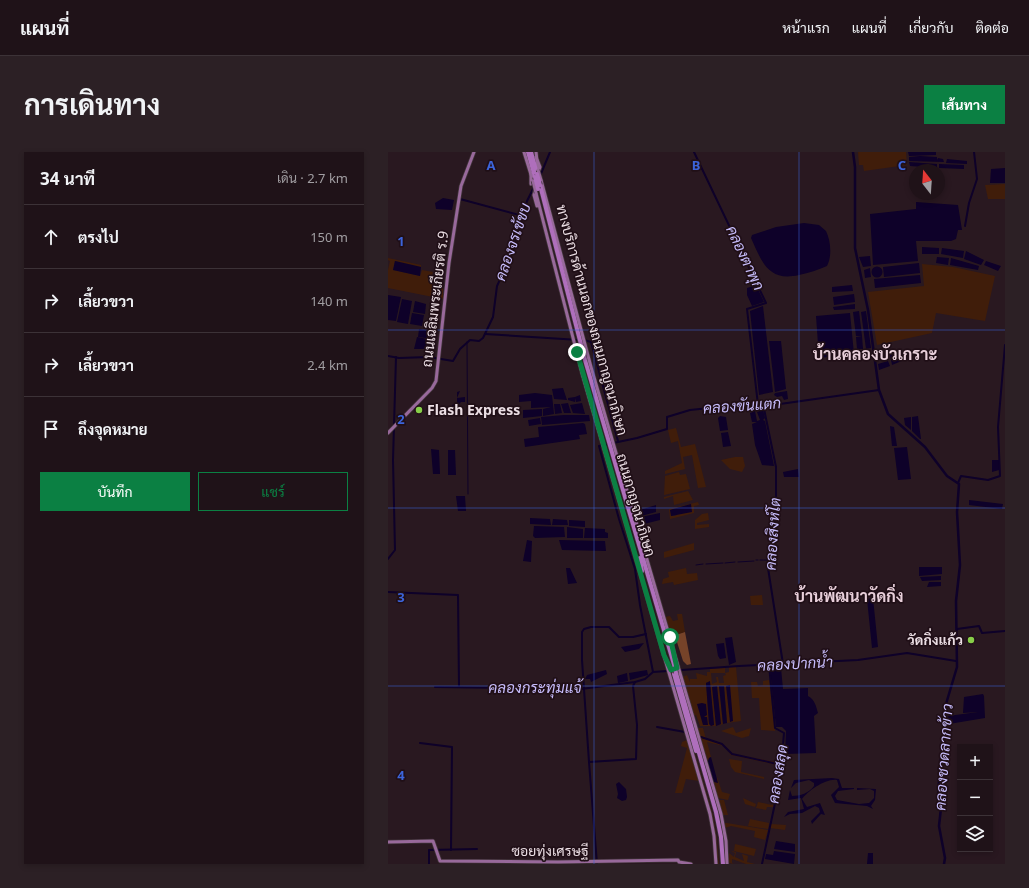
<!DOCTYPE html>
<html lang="th">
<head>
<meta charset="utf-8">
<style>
	:root { --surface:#1f1218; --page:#2c2025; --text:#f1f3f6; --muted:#a19ea2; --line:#3c3237; --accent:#0b8043 }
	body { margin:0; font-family:"Noto Sans",Sarabun,sans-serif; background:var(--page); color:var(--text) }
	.controls { position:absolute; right:12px; bottom:12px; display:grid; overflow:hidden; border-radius:0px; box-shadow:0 2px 6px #0003 }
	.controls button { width:36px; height:36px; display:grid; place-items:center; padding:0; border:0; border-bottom:1px solid var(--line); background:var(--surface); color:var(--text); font:20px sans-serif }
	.compass { position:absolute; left:521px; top:12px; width:36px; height:36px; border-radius:50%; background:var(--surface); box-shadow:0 2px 6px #0003; rotate:343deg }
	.stop { position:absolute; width:12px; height:12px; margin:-9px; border:3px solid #0b8043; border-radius:50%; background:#fff }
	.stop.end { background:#0b8043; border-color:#fff; box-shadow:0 1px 4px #0008 }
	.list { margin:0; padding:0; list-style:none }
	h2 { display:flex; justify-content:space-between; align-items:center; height:52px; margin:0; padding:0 16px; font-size:17px }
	h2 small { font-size:13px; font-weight:400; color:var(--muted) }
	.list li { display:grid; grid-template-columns:26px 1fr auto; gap:12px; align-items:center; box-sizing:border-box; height:64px; padding:0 16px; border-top:1px solid var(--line) }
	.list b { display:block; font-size:15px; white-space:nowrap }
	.list em { font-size:13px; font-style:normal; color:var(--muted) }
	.actions { display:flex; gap:8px; padding:12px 16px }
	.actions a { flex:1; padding:9px 0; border:1px solid var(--accent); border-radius:0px; text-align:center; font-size:14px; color:var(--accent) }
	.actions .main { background:var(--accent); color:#fff }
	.icon { flex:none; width:22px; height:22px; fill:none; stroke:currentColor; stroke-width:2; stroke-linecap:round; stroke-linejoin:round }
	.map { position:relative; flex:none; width:617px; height:712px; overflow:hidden; border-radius:0px }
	header { display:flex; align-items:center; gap:24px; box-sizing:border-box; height:56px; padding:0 20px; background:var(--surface); border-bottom:1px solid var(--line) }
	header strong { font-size:19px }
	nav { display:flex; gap:22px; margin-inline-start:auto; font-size:14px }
	.intro { display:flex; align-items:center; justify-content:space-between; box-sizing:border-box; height:96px; padding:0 24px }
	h1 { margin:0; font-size:28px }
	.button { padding:10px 18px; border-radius:0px; background:var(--accent); color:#fff; font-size:14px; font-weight:700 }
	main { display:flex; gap:24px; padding:0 24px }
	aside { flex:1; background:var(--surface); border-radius:0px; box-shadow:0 2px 6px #0003 }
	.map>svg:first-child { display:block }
	.green { fill:#401d0a; fill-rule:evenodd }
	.forest { fill:#764329 }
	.water { fill:#0e0129 }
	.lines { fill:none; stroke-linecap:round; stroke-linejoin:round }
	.stream { stroke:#0e0129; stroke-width:1 }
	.canal { stroke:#0e0129; stroke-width:2 }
	.river { stroke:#0e0129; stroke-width:2.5 }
	.major-casing { stroke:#41343a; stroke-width:4.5 }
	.highway-casing { stroke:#41343a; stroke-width:5.5 }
	.major { stroke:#98699b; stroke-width:3 }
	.highway { stroke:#af6fbc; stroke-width:4 }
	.major-bridge-casing { stroke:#41343a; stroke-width:4.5; stroke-linecap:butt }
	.highway-bridge-casing { stroke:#41343a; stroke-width:5.5; stroke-linecap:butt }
	.major-bridge { stroke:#98699b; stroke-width:3 }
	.highway-bridge { stroke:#af6fbc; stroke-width:4 }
	.route { stroke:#0b8043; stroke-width:5 }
	.grid { fill:none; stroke:#3c64da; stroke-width:1; stroke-opacity:0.55 }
	.poi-dot { fill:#88cf49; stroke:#200f17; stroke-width:1.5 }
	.labels { text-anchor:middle; stroke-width:3.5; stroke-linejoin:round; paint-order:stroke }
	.street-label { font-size:14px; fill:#ebdee4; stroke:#200f17 }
	.poi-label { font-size:14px; font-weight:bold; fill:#ebdee4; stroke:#200f17; text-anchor:start }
	.water-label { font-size:15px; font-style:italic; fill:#c6bcfb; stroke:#200f17 }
	.quarter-label { font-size:16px; font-weight:bold; fill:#e8cfda; stroke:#200f17 }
	.grid-label { font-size:13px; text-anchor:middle; font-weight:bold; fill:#3c64da; stroke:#200f17; stroke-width:3.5; stroke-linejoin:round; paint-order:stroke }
</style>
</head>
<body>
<header>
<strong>แผนที่</strong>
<nav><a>หน้าแรก</a><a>แผนที่</a><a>เกี่ยวกับ</a><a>ติดต่อ</a></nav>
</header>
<div class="intro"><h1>การเดินทาง</h1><a class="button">เส้นทาง</a></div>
<main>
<aside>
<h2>34 นาที<small>เดิน · 2.7 km</small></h2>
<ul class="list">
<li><svg class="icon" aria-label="ahead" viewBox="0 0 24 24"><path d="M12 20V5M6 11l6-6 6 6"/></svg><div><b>ตรงไป</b></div><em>150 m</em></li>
<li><svg class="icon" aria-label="right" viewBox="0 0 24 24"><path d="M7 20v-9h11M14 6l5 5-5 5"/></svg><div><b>เลี้ยวขวา</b></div><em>140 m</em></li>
<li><svg class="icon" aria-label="right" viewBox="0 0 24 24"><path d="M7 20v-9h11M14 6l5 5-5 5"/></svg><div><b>เลี้ยวขวา</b></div><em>2.4 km</em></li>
<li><svg class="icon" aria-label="arrive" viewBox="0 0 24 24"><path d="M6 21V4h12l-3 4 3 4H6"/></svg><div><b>ถึงจุดหมาย</b></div></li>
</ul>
<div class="actions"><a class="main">บันทึก</a><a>แชร์</a></div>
</aside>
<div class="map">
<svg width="617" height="712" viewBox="0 0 617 712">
	<rect width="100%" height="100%" fill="#291820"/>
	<g class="green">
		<polygon points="470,0 518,0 519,13 476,19 475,13 471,13"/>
		<polygon points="617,32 617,47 600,47 597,33"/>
		<polygon points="0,106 33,113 33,115 7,109 5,118 32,124 34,118 45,120 44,123 40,123 40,127 45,128 45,132 55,134 55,147 0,136 0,118 2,109 0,108"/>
		<polygon points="534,112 565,115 607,124 597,169 548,161 544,181 489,193 480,140 536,134"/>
		<polygon points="288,276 293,295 307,292 318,335 310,336 304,303 295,305 297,317 277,322 277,319 294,311 290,289 283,291 280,278"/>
		<polygon points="217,295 218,295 237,365"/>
		<polygon points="347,305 355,305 357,314 354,320 342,317 333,308"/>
		<polygon points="291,320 292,323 298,322 302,337 276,343 277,324"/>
		<polygon points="300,339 305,348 286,353 285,344 276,347 276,345"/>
		<path d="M310 350 311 353 306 354V361L282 367 281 357ZM303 352 287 364H283L285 357Z"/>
		<polygon points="320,361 321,368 309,371 309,373 321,372 321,375 307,377 307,368 314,362"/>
		<polygon points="242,382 283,517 278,506"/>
		<polygon points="306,391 306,398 276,406 276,400"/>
		<polygon points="298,416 299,422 309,421 310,428 286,433 285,430 274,432 275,427 281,425 280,420"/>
		<polygon points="374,443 375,453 363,453 362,444"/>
		<polygon points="289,462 294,462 297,480 288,483 289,487 284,488 277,465 282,464 285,469 290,468"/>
		<path d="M341 515H348L353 569 339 571 336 534H331L335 572 332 573 329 534H325L328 574H312L308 563 306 564 295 525 299 523 302 530V527H309L308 521 319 524V520H322V517L337 516V521H323L324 532 329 530 328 525H330L331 531H336L335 524 338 523 337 521 341 520ZM318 530 322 534 326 573 321 572Z"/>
		<polygon points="285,526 325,663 329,687 331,712 329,712 326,677 290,548"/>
		<polygon points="291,526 317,609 319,607 309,576 315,576 318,587 335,592 345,602 393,611 393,614 343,603 336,594 319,590 323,605 321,606 318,616"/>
		<polygon points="381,528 387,579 373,578 371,546 364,546 363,530 369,530 370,534 375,533 375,529"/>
		<polygon points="345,575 348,581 363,576 361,584 354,586 333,579"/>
		<polygon points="299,588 311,629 298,627 294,641 287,641 299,596 293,594 294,590"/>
		<polygon points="341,607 354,609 353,620 376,625 376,627 347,620 343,615"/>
		<polygon points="329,625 334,640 342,642 340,648 330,646 325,630 329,629"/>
		<polygon points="355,646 368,652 367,655 357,652"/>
		<polygon points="331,648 336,648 340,663 335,663"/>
		<polygon points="370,650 384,653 385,652 386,655 379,655 378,658 368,656"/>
		<polygon points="362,667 381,671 380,677 360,674"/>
		<polygon points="336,671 339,671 380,678 377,688 366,685 367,679 343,674 337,676"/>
		<polygon points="383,672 398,673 397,678 382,676"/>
		<polygon points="347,692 368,697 366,704 346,699"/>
		<polygon points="343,699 348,700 347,705 356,709 354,702 360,704 359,710 367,712 358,712 344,707 344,711 346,712 341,711 341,701 346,705 347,701"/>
	</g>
	<polygon class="forest" points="297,480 303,512 299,513 295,509 289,490 287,490 286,488 289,487 288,483"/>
	<g class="water">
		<polygon points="520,0 548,0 548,3 521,4"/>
		<polygon points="532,4 549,5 549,8 550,6 555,7 556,10 521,9 521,5"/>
		<polygon points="559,7 579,9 579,12 558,11"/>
		<polygon points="521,10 549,12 549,16 522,14"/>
		<polygon points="551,12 576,13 576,17 551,16"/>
		<polygon points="617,16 617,31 602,31 603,17"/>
		<polygon points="55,46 66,48 64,58 48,57 47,51"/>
		<polygon points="528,50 570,53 574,78 570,78 568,87 563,89 528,89 530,109 485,113 482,62 528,57"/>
		<path d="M416 71 431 73 438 79C443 89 444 105 439 114 430 118 421 121 411 123 380 130 374 110 363 86L364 83 388 75Z"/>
		<polygon points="534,95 551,96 551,102 534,102"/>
		<polygon points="554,96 576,99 575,106 553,102"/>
		<polygon points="578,99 596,108 593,113 576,107"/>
		<polygon points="482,104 483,114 475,115 471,105"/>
		<polygon points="549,105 561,106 560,113 548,111"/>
		<polygon points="563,106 591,114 590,118 562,113"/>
		<polygon points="7,109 33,115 32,124 5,118"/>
		<polygon points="598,109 613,114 610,119 596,113"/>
		<polygon points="531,111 532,121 496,125 495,115"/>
		<circle cx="489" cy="120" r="5.5"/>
		<polygon points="482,116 483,125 477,126 476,118"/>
		<polygon points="532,123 533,131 487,136 486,127"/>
		<polygon points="368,133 376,150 364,154 359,143 359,136"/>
		<polygon points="464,133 465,139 444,140 444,135"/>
		<polygon points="466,142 467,150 446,153 445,145"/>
		<polygon points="0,143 13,145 8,169 0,168"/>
		<polygon points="14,147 24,149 20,172 9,170"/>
		<polygon points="27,149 38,152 37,162 25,160"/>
		<polygon points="467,152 467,157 446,158 445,155"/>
		<polygon points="375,154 385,240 371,243 362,159"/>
		<polygon points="471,159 474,184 468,184 465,160"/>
		<polygon points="478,159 483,196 478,197 473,160"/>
		<polygon points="24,161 36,163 34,174 22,172"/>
		<polygon points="462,161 466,202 431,206 428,164"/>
		<polygon points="31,177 44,180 45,187 30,185"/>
		<polygon points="474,184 475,197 469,197 468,185"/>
		<polygon points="29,185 44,188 43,197 26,197"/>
		<polygon points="381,189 393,189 398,237 387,240"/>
		<polygon points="514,200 516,208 504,213 502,203"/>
		<polygon points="500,209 502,214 491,218 490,212"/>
		<polygon points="175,236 179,248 166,247 164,237"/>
		<polygon points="72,239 69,246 77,245 77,250 73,250 68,256 64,256 64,253 69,251 69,240"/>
		<polygon points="399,239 400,247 396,248 394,244 389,245 386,243 387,241"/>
		<polygon points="147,241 164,243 166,262 155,264 155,257 163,255 143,256 143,249 131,250 131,243"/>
		<polygon points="192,243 193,249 188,250 187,246 187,250 180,248 180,246 187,245"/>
		<polygon points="180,251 183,261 176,261 173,252"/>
		<polygon points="194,251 197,262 185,261 182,253"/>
		<polygon points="172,252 174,261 167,262 166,252"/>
		<polygon points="154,257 154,264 135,266 135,258"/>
		<polygon points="375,258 377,266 375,268 377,269 386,314 374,313 367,293 364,272 369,270 364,270 362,261 367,259 369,269 372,268 369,260"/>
		<polygon points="176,263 201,263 202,269 154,273 153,265"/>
		<polygon points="332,264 338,265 340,278 332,279 330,266"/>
		<polygon points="530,264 533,287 532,287 524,279 524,265"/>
		<polygon points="523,265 523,278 517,273 516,266"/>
		<polygon points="152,266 153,272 141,274 140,268"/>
		<polygon points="195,271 197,272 199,282 191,283 192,287 137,295 136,287 151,285 150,275"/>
		<polygon points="502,274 506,275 509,294 504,294"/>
		<polygon points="340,280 343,294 335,295 333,281"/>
		<polygon points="519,295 523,327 510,328 506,296"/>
		<polygon points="43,297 51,298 52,322 45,322"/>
		<polygon points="60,298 67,298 68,323 60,323"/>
		<polygon points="604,308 612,308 611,318 604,320"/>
		<polygon points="410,317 411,325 396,325 395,320"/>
		<polygon points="68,344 77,344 78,359 70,359"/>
		<polygon points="581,348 615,352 614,357 581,353"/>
		<polygon points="303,352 304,360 283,364 282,358 285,357"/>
		<polygon points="268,353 268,360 253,364 252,362 252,358"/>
		<polygon points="272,361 272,368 256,372 253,367 253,365"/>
		<polygon points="142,366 162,367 163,373 142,372"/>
		<polygon points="165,367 179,368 180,373 164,373"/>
		<polygon points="181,368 197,369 197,375 181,374"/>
		<polygon points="146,374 176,375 177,385 147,386 145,384"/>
		<polygon points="179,375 195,377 195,386 179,386"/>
		<polygon points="197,376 217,377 217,380 220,381 220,386 196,386"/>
		<polygon points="139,388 144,389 143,410 135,409"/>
		<polygon points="171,388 217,389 218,399 174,398"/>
		<polygon points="531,415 554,415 554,422 531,424"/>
		<polygon points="178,416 182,416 189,431 180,432"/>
		<polygon points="553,424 553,428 534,429 532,425"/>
		<polygon points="541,430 553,430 553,434 539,435"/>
		<polygon points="485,446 490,495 484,496 479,447"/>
		<polygon points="344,485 348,510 341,513 337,486"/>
		<polygon points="256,491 251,497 237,500 233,495"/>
		<polygon points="336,491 338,506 332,507 330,504 328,492"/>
		<path d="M393 516 395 537 420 536V544C427 548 428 554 430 561L426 564 428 601 397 602 398 579 394 575H388L382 517Z"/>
		<polygon points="218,518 219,522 203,530 202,527 197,527 199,523"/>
		<polygon points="259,518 260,523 242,528 241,521"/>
		<polygon points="239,521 240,529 230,531 229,524"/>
		<polygon points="322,529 326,573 323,574 321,572 318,531"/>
		<polygon points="342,533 345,569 342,570 338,534"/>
		<polygon points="329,534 333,572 328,574 324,535"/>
		<polygon points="331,534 336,534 339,571 335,572"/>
		<polygon points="595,542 596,544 597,566 561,572 560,564 590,560 575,561 576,545"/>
		<polygon points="314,551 318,552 319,563 316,565 319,565 320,573 315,573 309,552"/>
		<polygon points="323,605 330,631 317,628 315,619 318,616 321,606"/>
		<path d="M444 626 451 627 454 636H466V637L450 639 447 644 449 648 471 652 481 651 486 646V639L482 637 469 638V636L488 637 487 648 483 654 485 657 479 654 447 651 443 643 451 635 449 628C438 626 420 639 414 647L419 655 432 651 437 663 433 662 424 672 423 669 432 660 431 656 427 654 414 661 402 662 396 665 400 660 416 657 413 646 400 648 402 638 404 644C412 644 421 641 426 634V631L421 628 408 631 403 636 406 628Z"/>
		<polygon points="231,630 238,637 239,645 238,648 234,649 229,646 230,642 228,632"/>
		<polygon points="388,689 407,692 407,700 386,697"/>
		<polygon points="386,699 407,702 406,712 377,707 378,702 385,703"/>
		<polygon points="480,701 485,701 485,712 479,712"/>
	</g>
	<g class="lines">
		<g class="stream">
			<polyline points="79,190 80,342"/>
			<polyline points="368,408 370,408"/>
			<polyline points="372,408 375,408"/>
			<polyline points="376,408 381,408"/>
			<polyline points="350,410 366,409"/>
			<polyline points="337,411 347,410"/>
			<polyline points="318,412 335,411"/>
			<polyline points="308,413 315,412"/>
		</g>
		<g class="canal">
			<polyline points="306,0 378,151 359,157 370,253"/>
			<polyline points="152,24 162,0"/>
			<polyline points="72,47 135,64"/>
			<polyline points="577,74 581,51 589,27 586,0"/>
			<polyline points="97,182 191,188"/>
			<polyline points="196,188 203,190 230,289"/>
			<polyline points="0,204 11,206 41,205 65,209 72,197 82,188 91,189 95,186 105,165 109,134 123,104 139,49 146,35"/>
			<polyline points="375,252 388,315 388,358 380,416 395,512"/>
			<polyline points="570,331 573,324 600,328 612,324 610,275 617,193"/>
			<polyline points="0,407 7,398 5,308 8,205"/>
			<polyline points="0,440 70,443 71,535"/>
			<polyline points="569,477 591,474 594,481 617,479"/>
			<polyline points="265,520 252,453 247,417 231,367 211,294 249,286 279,277 279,265 302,258 360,252 392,252 491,238"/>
			<polyline points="47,535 193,537 247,530 257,527 265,520 351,514 470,508 519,501 568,509"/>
			<polyline points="196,537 194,508 194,480 196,477 203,475 221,475 231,485 245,485 258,482"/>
			<polyline points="196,537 201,610"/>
			<polyline points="269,575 297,580"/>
			<polyline points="313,585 334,592 344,602 394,613"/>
			<polyline points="32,591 64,595 63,698"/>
			<polyline points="41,712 41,698 89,697"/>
			<polyline points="209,712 201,610 248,607 249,573 245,534 247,530"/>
			<polyline points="374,712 392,628 396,581 387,576 381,513"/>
		</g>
		<polyline class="river" points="465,0 467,15 467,96 480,158 491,238 500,262 537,295 559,324 571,332 569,360 572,413 568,449 569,515 558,552 558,570 552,614 550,646 553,656 551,674 557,706 556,712"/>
		<g class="major-casing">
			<g id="major">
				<polyline points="136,0 145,29"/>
				<polyline points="148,0 150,18"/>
				<polyline points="148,5 152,15 150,21"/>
				<polyline points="143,21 143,32 145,30"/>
				<polyline points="153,28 203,215 333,662 338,689 339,712"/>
				<polyline points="147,38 146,43 149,54"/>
				<polyline points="148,41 194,221 322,662 326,684 328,712"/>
				<polyline points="0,281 44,236 48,229 61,111 73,34 86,0"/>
				<polyline points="0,690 45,689 52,709 170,710 290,708 291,710 303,712"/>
			</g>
		</g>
		<g class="highway-casing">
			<g id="highway">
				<polyline points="140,0 147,25"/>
				<polyline points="143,0 149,22"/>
				<polyline points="152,33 197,208 287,516"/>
				<polyline points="252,406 254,419"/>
				<polyline points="288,521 328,660 333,685 335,712"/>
				<polyline points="286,522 308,599"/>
			</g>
		</g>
		<use href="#major" class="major"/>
		<use href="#highway" class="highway"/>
		<g class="major-bridge-casing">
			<g id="major-bridge">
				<polyline points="150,18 153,28"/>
				<polyline points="145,29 148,41"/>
			</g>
		</g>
		<g class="highway-bridge-casing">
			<g id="highway-bridge">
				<polyline points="149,22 152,33"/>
				<polyline points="147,25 150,37"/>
				<polyline points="287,516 288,521"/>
			</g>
		</g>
		<use href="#major-bridge" class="major-bridge"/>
		<use href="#highway-bridge" class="highway-bridge"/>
	</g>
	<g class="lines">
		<polyline class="route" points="189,200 276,503 283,518 289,516 282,485"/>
	</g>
	<path class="grid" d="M206 0V712M411 0V712M0 178H617M0 356H617M0 534H617"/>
	<g class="poi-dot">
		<circle cx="31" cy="258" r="4"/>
		<circle cx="583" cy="488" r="4"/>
	</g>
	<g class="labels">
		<g class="street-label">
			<text transform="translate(47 147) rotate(-83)" y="5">ถนนเฉลิมพระเกียรติ ร.9</text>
			<text transform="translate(204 168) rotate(75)" y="5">ทางบริการด้านนอกของถนนกาญจนาภิเษก</text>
			<text transform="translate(248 353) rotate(74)" y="5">ถนนกาญจนาภิเษก</text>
			<text x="162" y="704">ซอยทุ่งเศรษฐี</text>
		</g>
		<g class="poi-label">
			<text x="39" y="263">Flash Express</text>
			<text x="575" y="493" text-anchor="end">วัดกิ่งแก้ว</text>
		</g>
		<g class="water-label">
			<text transform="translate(125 90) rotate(-71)" y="5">คลองจรเข้ขบ</text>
			<text transform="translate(357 106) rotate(65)" y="5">คลองตาพุก</text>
			<text transform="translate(354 254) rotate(-4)" y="5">คลองขันแตก</text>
			<text transform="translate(385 382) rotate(-86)" y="5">คลองสิงห์โต</text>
			<text transform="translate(407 512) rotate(-3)" y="5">คลองปากน้ำ</text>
			<text x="147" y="541">คลองกระทุ่มแจ้</text>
			<text transform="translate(556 605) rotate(-86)" y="5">คลองชวดลากข้าว</text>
			<text transform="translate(390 622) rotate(-81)" y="5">คลองสลุด</text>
		</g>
		<g class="quarter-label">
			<text x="487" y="208">บ้านคลองบัวเกราะ</text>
			<text x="461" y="450">บ้านพัฒนาวัดกิ่ง</text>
		</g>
	</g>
	<g class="grid-label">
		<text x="103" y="18">A</text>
		<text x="308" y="18">B</text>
		<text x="514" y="18">C</text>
		<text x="13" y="94">1</text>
		<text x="13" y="272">2</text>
		<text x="13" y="450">3</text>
		<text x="13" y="628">4</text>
	</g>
</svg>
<div class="controls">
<button>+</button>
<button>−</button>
<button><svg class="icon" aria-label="layers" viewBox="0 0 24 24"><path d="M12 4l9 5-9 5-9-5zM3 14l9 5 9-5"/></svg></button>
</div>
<svg class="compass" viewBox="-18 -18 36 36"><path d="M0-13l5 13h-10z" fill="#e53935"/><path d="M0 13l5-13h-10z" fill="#a19ea2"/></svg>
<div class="stop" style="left:282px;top:485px"></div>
<div class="stop end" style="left:189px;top:200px"></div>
</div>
</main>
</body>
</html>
